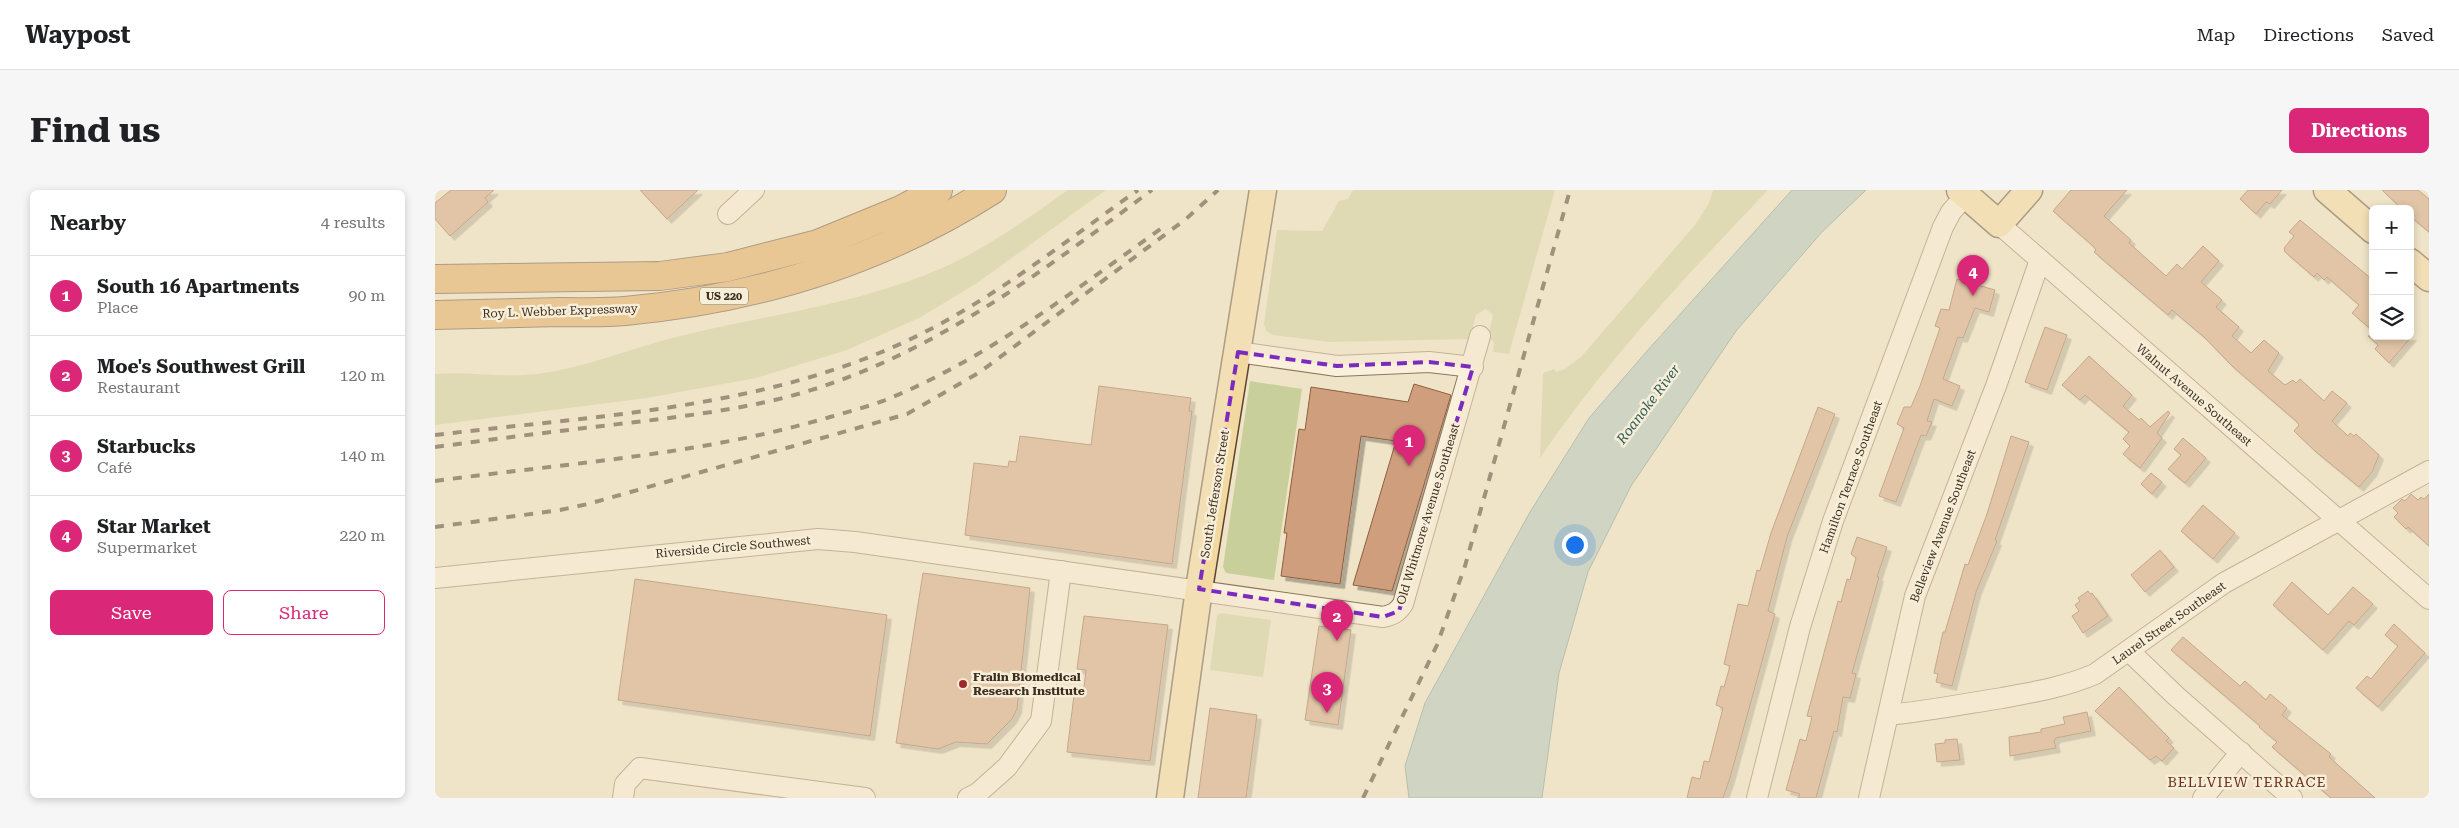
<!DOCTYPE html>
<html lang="en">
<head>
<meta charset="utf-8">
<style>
	:root { --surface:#fff; --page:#f6f6f6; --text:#202124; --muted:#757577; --line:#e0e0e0; --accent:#db2777 }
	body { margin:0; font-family:"Roboto Serif",serif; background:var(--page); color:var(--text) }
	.controls { position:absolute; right:15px; top:15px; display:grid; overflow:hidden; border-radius:8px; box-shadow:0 2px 8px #0003 }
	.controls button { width:45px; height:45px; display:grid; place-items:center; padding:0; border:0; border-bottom:1px solid var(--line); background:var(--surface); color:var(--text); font:25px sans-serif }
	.you { position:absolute; left:1139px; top:354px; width:18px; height:18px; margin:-12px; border:4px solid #fff; border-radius:50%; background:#1a73e8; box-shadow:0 0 0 8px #1a73e833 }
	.badge { display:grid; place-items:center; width:32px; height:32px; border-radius:50%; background:var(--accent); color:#fff; font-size:16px; font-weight:700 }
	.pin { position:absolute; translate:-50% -41px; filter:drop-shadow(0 1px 2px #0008) }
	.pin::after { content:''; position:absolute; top:26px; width:18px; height:15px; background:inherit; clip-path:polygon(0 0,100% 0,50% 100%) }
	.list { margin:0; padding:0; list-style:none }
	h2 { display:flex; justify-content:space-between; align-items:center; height:65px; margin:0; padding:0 20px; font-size:21px }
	h2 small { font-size:16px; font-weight:400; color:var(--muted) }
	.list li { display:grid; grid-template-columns:32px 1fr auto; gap:15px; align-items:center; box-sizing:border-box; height:80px; padding:0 20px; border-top:1px solid var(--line) }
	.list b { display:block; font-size:19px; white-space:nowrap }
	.list p { margin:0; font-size:16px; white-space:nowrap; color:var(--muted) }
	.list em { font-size:16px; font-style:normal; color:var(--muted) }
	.actions { display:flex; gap:10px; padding:15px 20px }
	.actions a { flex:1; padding:11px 0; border:1px solid var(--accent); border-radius:8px; text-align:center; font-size:18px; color:var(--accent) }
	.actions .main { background:var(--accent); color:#fff }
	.icon { flex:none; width:28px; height:28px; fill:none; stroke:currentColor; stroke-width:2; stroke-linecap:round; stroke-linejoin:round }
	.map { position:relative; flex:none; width:1994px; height:608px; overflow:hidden; border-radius:8px }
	header { display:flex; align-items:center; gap:30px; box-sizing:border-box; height:70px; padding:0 25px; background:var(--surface); border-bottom:1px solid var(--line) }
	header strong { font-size:24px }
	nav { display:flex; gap:28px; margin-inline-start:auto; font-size:18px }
	.intro { display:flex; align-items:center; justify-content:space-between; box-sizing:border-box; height:120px; padding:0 30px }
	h1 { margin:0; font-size:35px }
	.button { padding:12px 22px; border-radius:8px; background:var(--accent); color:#fff; font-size:18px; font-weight:700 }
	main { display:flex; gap:30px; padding:0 30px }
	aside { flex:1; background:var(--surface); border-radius:8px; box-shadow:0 2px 8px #0003 }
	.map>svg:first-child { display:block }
	.green { fill:#c9cf9b }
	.water { fill:#a9c4bc; stroke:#6f938a }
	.building { fill:#cf9f7d; stroke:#8d5f41; filter:url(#shadow) }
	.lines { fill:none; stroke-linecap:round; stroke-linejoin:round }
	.minor-casing { stroke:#8d765c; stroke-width:22 }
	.major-casing { stroke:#5b4430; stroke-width:29 }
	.highway-casing { stroke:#5b4430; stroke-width:30 }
	.minor { stroke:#faf1dc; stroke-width:20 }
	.major { stroke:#f3d9a0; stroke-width:26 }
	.highway { stroke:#e0a458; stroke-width:28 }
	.rail { stroke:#3d2e20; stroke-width:4; stroke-dasharray:9 9; stroke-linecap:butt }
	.marked { fill:none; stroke:#7b2cbf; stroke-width:4; stroke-dasharray:10 6; stroke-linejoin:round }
	.poi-dot { fill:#9e2a2b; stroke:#f7eed8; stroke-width:2 }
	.labels { text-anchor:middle; stroke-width:5; stroke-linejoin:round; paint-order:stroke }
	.shield { fill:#f7eed8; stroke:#756857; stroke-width:1 }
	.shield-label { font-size:11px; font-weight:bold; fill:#3d2e20 }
	.street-label { font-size:12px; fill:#3d2e20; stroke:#f7eed8 }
	.poi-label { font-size:12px; font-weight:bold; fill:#3d2e20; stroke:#f7eed8; text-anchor:start }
	.water-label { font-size:14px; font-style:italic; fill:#2f5d5a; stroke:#f7eed8 }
	.neighbourhood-label { font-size:14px; letter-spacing:1px; fill:#6b2e1e; stroke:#f7eed8 }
</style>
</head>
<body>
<header>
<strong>Waypost</strong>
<nav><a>Map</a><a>Directions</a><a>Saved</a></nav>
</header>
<div class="intro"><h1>Find us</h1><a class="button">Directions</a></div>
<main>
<aside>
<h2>Nearby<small>4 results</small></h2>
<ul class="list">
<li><span class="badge">1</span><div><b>South 16 Apartments</b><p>Place</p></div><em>90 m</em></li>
<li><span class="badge">2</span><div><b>Moe's Southwest Grill</b><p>Restaurant</p></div><em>120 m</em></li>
<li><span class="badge">3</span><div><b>Starbucks</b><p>Café</p></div><em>140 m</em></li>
<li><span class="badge">4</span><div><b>Star Market</b><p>Supermarket</p></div><em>220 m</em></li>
</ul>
<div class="actions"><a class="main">Save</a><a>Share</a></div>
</aside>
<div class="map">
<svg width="1994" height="608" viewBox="0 0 1994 608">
	<defs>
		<filter id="shadow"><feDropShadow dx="4.5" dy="4.5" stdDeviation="0" flood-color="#0004"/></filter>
	</defs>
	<rect width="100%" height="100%" fill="#f0e4c8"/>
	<g class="green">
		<path d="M633 0H671L542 93 486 127 412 160 321 188 212 208 0 235V184C34 181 68 188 102 184 148 178 192 160 237 148 331 124 429 115 518 73 559 53 596 26 633 0Z"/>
		<polygon points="918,0 1120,0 1074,164 1058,162 1059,152 1053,147 1058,125 1051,119 1041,125 1035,149 895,152 838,145 831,141 829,134 842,40 887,41 904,11 913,9"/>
		<path d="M1278 0H1333C1252 85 1171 171 1105 268L1108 183 1119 179 1121 182 1130 179 1146 167 1260 35 1274 13Z"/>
		<polygon points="815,191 867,199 839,390 791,383 788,377"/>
		<polygon points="785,423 836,430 828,487 775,480 782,426"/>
	</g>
	<polygon class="water" points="1357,0 1431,0 1387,42 1301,141 1196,296 1153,382 1124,483 1107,608 974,608 970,576 990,513 1095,322 1154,228 1212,161"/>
	<g class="building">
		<polygon points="16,0 59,0 50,8 53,12 15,46 0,29 0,13"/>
		<polygon points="205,0 263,0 232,29"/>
		<polygon points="1636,0 1692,0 1669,26 1696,50 1694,53 1731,86 1742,74 1747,79 1768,56 1784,71 1766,92 1787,110 1781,117 1804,137 1797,146 1816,163 1829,150 1844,163 1833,181 1850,195 1858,190 1861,193 1865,189 1889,211 1897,201 1912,213 1897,231 1913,246 1915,243 1919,246 1921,244 1944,265 1937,282 1924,297 1880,261 1859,241 1864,235 1861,231 1797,176 1769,147 1737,120 1733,125 1674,75 1659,62 1661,60 1658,56 1618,21"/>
		<polygon points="1813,0 1847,0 1835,14 1831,12 1821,24 1805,9"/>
		<polygon points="1947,0 1983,0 1994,9 1994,42 1975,26 1975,19 1967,19"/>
		<polygon points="1865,30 1938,90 1938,141 1917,123 1924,115 1892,87 1889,90 1882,83 1879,87 1850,62 1849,58 1859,46 1854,42"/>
		<polygon points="1522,89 1560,100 1554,122 1540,118 1528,148 1523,147 1508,189 1525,196 1517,216 1499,209 1492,231 1497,232 1491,246 1486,245 1461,312 1444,306 1469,238 1462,234 1469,217 1476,217 1485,196 1505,138 1500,136 1506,119 1514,120"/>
		<polygon points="1610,137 1632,145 1612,200 1590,192"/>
		<polygon points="1933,146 1977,146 1954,173 1940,159 1943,155"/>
		<polygon points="1654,166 1697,205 1688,216 1704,230 1706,228 1715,237 1733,221 1735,223 1722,243 1727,248 1705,278 1688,264 1695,256 1688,249 1694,242 1650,205 1645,210 1627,195"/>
		<polygon points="979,194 1016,205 957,401 918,395 961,251 926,246 905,394 846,386 852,343 849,343 864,239 870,240 876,197 973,212"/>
		<polygon points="664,196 756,208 754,221 757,221 737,374 530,345 539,273 573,277 574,271 581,272 585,246 656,255"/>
		<polygon points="1383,217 1400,224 1352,347 1333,421 1340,424 1295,588 1288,608 1252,608 1257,587 1265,589 1269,571 1274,572 1288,518 1281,515 1286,496 1289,497 1295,476 1289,474 1303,414 1313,416 1322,380 1325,381 1336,343"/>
		<polygon points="1576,246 1594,252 1560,350 1562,351 1541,402 1517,496 1501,492 1503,484 1499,483 1508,442 1510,442 1530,374 1533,375 1552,324"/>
		<polygon points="1748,248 1771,268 1750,293 1733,279 1746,265 1739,259"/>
		<polygon points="1716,283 1727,292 1717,304 1706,294"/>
		<polygon points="1976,304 1983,310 1986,307 1989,309 1994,304 1994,356 1973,337 1971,339 1959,327 1963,323 1958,318 1967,309 1970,311"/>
		<polygon points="1768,315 1800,343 1778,369 1746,341"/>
		<polygon points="1422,347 1452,357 1442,387 1444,387 1417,483 1421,484 1415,508 1408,507 1402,542 1399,541 1381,608 1363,608 1365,604 1351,600 1365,549 1371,551 1377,527 1372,526 1403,411 1406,412 1412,389 1415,390 1421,368 1416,364"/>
		<polygon points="1725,360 1739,377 1710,402 1696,385"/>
		<polygon points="488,383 595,398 582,519 577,529 552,554 521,552 503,559 461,553"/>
		<polygon points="200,389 452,425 435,546 183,510"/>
		<polygon points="1857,392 1893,425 1918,397 1938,414 1919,435 1914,431 1888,460 1838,415"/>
		<polygon points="1653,401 1655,404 1657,403 1673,426 1648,443 1637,426 1644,421 1640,415 1645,411 1643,408"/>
		<polygon points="649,426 733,435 715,571 632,562 639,505 648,506 651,480 642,479"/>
		<polygon points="1959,434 1990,463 1943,517 1921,498 1932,486 1936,489 1963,456 1950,445"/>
		<polygon points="884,436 916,440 903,535 870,530"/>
		<polygon points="1748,447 1805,496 1810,491 1831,510 1835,504 1852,518 1847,525 1896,564 1894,567 1940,608 1896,608 1837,557 1842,552 1824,537 1825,536 1736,460"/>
		<polygon points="1684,497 1734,548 1731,551 1739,558 1727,571 1721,566 1715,570 1660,521"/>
		<polygon points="775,518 822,525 811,608 763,608"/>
		<polygon points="1652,522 1656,541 1621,548 1619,551 1621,558 1575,566 1574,547 1606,542 1606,539 1630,534 1628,527"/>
		<polygon points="1522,549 1525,570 1502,572 1500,554 1510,553 1510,550"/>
	</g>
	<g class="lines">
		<g class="minor-casing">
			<g id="minor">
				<polyline points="293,24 319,0"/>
				<polyline points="1564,34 1994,409"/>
				<polyline points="803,162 902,176 994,172 1038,177"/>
				<path d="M0 388 383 349 420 352 948 427C958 425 963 422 968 414L1045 146"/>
				<polyline points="1694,461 1741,506 1857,608"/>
				<path d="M1454 525C1492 521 1529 514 1567 508 1599 502 1630 497 1660 484L1789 393 1994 281"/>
				<polyline points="205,578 430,608"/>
				<polyline points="188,608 190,594 205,578"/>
				<polyline points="533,608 543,603 572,577 606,531 626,381"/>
				<polyline points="1322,608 1365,437 1398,331 1508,37 1516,22 1531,5"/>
				<polyline points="1434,608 1480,406 1561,196 1605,70"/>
				<polyline points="1768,608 1806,562"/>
			</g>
		</g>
		<g class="major-casing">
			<g id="major">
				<polyline points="1525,0 1564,34 1594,0"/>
				<polyline points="1892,0 1938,40"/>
				<polyline points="1975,72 1994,88"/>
				<polyline points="735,608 764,399 828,0"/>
			</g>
		</g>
		<g class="highway-casing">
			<g id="highway">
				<polyline points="0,89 225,86 293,77 383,54 466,20 503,0"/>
				<path d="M0 125C42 124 83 123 125 122 147 122 168 123 190 121 321 109 446 71 557 0"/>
			</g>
		</g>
		<use href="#minor" class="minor"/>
		<use href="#major" class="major"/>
		<use href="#highway" class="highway"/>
		<g class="rail">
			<path d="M0 245C165 225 339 219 490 142 566 103 634 49 703 0"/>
			<path d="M0 257C53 250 106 243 159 237 224 229 289 223 352 207 490 171 605 83 717 0"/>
			<path d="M0 291C133 273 266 265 395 227 413 222 431 217 448 211 551 170 641 99 731 35"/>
			<polyline points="0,337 125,320 153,314 472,224 545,182 751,29 783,0"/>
			<polyline points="928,608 1002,455 1030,376 1135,0"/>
		</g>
	</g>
	<path d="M0 0H1994V608H0ZM803 162 902 176 994 172 1038 177 964 421 948 427 764 399Z" fill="#f0e4c8" fill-opacity=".55" fill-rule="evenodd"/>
	<path class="marked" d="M803 162 902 176 994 172 1038 177 964 421 948 427 764 399Z"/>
	<circle class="poi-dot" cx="528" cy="494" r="5"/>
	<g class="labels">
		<rect class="shield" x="265" y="97.5" width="48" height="17" rx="4"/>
		<g class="shield-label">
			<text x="289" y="110">US 220</text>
		</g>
		<g class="street-label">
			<text transform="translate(125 121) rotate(-2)" y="4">Roy L. Webber Expressway</text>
			<text transform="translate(1759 205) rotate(41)" y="4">Walnut Avenue Southeast</text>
			<text transform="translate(1416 287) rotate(-70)" y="4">Hamilton Terrace Southeast</text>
			<text transform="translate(780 304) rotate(-81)" y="4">South Jefferson Street</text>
			<text transform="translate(993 324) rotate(-73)" y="4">Old Whitmore Avenue Southeast</text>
			<text transform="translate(1508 336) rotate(-69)" y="4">Belleview Avenue Southeast</text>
			<text transform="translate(298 357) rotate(-5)" y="4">Riverside Circle Southwest</text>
			<text transform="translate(1734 433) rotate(-35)" y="4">Laurel Street Southeast</text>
		</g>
		<g class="poi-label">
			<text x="538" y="491">Fralin Biomedical<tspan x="538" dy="14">Research Institute</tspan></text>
		</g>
		<g class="water-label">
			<text transform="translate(1213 214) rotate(-53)" y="5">Roanoke River</text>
		</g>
		<g class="neighbourhood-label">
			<text x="1812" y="597">BELLVIEW TERRACE</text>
		</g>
	</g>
</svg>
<div class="controls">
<button>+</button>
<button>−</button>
<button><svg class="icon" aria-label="layers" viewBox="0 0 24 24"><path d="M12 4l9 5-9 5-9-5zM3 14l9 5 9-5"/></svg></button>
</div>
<div class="you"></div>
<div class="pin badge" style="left:974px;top:276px">1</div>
<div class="pin badge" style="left:902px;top:451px">2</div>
<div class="pin badge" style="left:892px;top:523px">3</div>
<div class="pin badge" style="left:1538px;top:106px">4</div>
</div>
</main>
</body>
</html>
